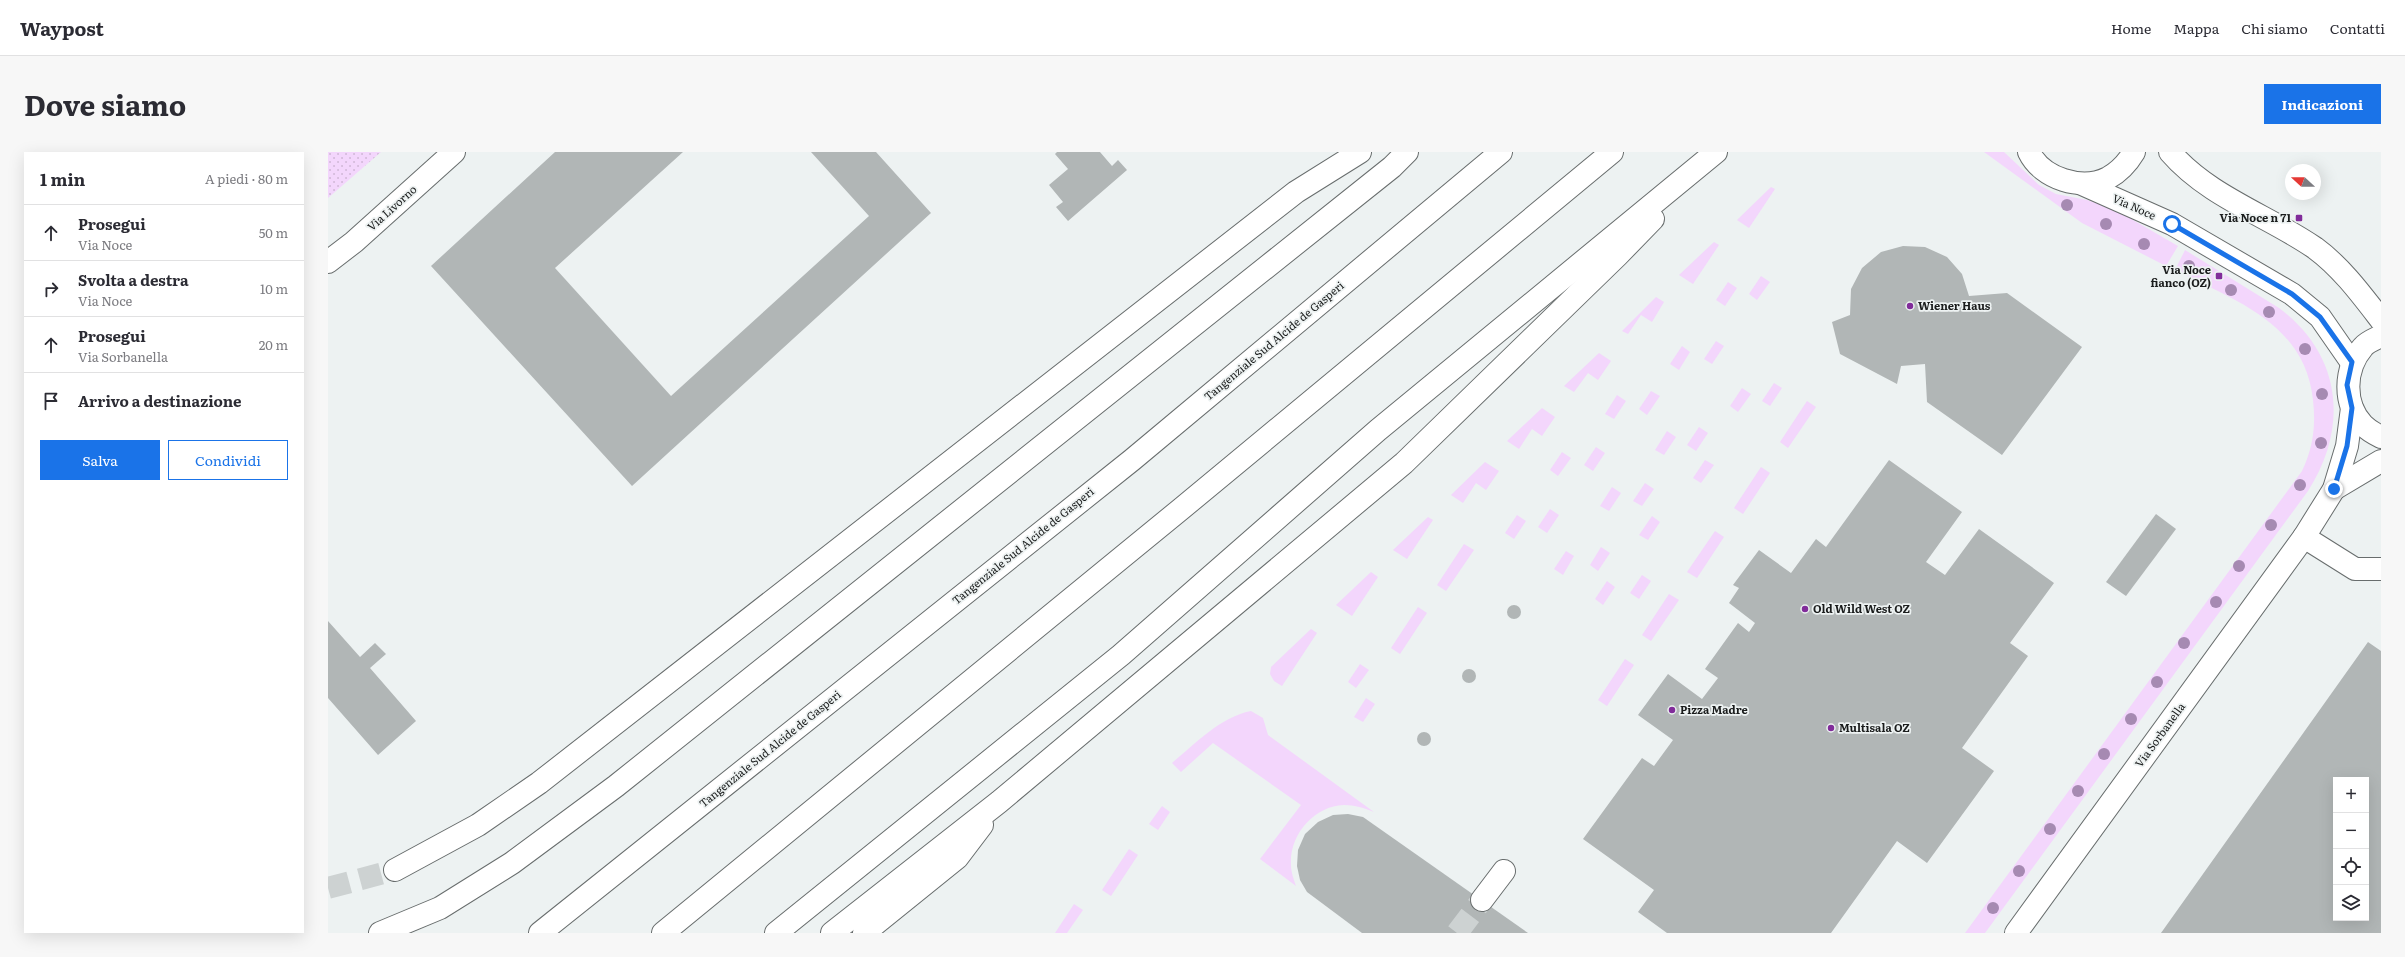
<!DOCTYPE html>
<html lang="it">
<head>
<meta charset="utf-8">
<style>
	:root { --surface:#fff; --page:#f7f7f7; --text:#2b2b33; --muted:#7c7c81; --line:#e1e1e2; --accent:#1a73e8 }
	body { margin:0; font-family:Literata,serif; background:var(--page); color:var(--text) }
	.controls { position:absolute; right:12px; bottom:12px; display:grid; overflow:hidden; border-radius:0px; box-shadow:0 4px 16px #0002 }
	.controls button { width:36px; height:36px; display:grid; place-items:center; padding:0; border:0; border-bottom:1px solid var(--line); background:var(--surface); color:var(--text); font:20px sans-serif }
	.compass { position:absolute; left:1957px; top:12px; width:36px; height:36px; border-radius:50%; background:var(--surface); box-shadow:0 4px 16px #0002; rotate:291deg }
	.stop { position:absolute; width:12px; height:12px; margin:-9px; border:3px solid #1a73e8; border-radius:50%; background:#fff }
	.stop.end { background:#1a73e8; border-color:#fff; box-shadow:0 1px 4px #0008 }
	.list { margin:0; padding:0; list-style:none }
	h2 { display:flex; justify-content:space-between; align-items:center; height:52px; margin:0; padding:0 16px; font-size:17px }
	h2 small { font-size:13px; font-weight:400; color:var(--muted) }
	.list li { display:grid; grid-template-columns:26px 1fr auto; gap:12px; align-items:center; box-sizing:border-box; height:56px; padding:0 16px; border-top:1px solid var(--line) }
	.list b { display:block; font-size:15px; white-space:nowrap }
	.list p { margin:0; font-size:13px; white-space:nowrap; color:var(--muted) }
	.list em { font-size:13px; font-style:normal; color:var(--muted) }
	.actions { display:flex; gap:8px; padding:12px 16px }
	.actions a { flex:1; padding:9px 0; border:1px solid var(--accent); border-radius:0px; text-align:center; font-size:14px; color:var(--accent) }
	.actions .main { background:var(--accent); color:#fff }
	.icon { flex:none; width:22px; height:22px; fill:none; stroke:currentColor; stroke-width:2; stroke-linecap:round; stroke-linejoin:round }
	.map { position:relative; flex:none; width:2053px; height:781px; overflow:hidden; border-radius:0px }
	header { display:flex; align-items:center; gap:24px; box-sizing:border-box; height:56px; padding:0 20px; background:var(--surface); border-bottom:1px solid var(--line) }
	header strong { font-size:19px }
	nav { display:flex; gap:22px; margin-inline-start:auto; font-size:14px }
	.intro { display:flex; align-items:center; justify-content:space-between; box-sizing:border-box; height:96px; padding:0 24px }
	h1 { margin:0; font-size:28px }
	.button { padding:10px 18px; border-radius:0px; background:var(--accent); color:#fff; font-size:14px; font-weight:700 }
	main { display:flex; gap:24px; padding:0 24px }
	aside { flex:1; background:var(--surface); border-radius:0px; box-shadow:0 4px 16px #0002 }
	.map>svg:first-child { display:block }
	.grass { fill:#f3d6fc }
	.park { fill:url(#park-dots) }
	.building { fill:#b1b6b6; fill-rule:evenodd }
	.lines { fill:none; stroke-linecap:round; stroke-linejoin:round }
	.minor-tunnel { stroke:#cdd2d2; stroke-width:22; stroke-dasharray:22 11; stroke-linecap:butt }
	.highway-tunnel { stroke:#cdd2d2; stroke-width:22; stroke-dasharray:22 11; stroke-linecap:butt }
	.minor-casing { stroke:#686d6d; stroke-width:24 }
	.highway-casing { stroke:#686d6d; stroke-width:24 }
	.minor { stroke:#fff; stroke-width:22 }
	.highway { stroke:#fff; stroke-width:22 }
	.tree { fill:#a68ab2 }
	.route { stroke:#1a73e8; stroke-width:5 }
	.poi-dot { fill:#812c9a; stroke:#edf2f2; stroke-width:1.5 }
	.labels { text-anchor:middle; stroke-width:3.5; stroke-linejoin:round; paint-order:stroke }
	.street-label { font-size:11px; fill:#1a1c1c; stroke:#edf2f2 }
	.poi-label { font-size:11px; font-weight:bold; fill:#1a1c1c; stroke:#edf2f2; text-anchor:start }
</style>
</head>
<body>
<header>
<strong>Waypost</strong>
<nav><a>Home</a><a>Mappa</a><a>Chi siamo</a><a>Contatti</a></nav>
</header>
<div class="intro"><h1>Dove siamo</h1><a class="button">Indicazioni</a></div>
<main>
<aside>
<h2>1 min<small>A piedi · 80 m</small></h2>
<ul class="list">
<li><svg class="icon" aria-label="ahead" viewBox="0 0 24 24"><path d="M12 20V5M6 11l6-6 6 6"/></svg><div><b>Prosegui</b><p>Via Noce</p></div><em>50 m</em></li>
<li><svg class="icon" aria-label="right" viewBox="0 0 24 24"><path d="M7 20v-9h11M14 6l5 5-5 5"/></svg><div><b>Svolta a destra</b><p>Via Noce</p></div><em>10 m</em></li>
<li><svg class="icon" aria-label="ahead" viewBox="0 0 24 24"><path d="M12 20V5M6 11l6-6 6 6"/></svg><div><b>Prosegui</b><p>Via Sorbanella</p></div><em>20 m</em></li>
<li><svg class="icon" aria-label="arrive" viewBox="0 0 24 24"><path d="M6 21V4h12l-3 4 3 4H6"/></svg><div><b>Arrivo a destinazione</b></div></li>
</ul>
<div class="actions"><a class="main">Salva</a><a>Condividi</a></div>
</aside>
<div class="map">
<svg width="2053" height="781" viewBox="0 0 2053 781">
	<defs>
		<pattern id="park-dots" width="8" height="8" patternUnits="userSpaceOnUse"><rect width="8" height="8" fill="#f3d6fc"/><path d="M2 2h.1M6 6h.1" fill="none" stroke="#d0b7d7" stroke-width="1.8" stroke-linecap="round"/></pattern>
	</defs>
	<rect width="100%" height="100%" fill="#edf2f2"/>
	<g class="grass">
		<polygon points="1656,0 1676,0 1711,33 1728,42 1759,48 1786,57 1850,94 1838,114 1754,71"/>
		<polygon points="1443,35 1447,37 1421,76 1409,68"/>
		<polygon points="1386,90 1391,93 1365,132 1351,123"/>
		<path d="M1857 98 1951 156C2014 203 2021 275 1980 339L1657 781H1637L1974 319C1985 296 1988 274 1985 248 1977 171 1906 148 1847 118Z"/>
		<polygon points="1433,124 1442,130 1429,148 1421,142"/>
		<polygon points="1400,130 1409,136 1397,154 1388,148"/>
		<polygon points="1328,145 1336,150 1324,170 1313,163 1300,182 1294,179"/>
		<polygon points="1388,189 1396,194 1384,212 1376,207"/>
		<polygon points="1354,194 1362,200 1351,218 1342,212"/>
		<polygon points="1271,201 1283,209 1270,228 1260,221 1246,240 1236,234"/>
		<polygon points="1446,231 1454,236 1442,254 1434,249"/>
		<polygon points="1414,236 1423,242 1410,260 1402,254"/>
		<polygon points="1323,239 1332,244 1319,263 1311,257"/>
		<polygon points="1289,243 1298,249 1286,267 1277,262"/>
		<polygon points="1479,249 1488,255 1460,296 1452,290"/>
		<polygon points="1214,256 1227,265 1214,284 1204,277 1191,297 1179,289"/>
		<polygon points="1371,275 1380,281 1368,299 1359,293"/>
		<polygon points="1339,279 1348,285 1336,303 1327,298"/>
		<polygon points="1268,295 1277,301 1265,319 1256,313"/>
		<polygon points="1234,300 1243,306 1230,324 1222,318"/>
		<polygon points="1377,308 1386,313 1373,331 1365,326"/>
		<polygon points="1157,310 1171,319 1158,338 1148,331 1135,351 1123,343"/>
		<polygon points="1433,315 1442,321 1415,362 1406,356"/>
		<polygon points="1317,331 1326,337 1314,354 1305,349"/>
		<polygon points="1284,335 1293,341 1281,359 1272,354"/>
		<polygon points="1222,357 1231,363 1219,381 1210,375"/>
		<polygon points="1189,363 1198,369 1186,387 1177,381"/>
		<polygon points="1324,364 1332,370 1320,388 1311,383"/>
		<polygon points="1100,365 1105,368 1079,407 1065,398"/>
		<polygon points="1387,379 1396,385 1369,426 1359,420"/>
		<polygon points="1136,392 1146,398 1118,439 1109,433"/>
		<polygon points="1273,395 1282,401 1270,419 1262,413"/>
		<polygon points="1238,399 1246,404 1235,423 1226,417"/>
		<polygon points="1043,420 1050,425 1024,464 1008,453"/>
		<polygon points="1314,423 1323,429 1311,447 1302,441"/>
		<polygon points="1279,429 1287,435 1275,453 1267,447"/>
		<polygon points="1341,442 1351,448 1323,489 1314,483"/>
		<polygon points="1090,455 1099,461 1072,502 1063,496"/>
		<polygon points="983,477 989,481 954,534 946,529 942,522 943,515"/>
		<polygon points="1297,507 1306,513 1279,554 1270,548"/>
		<polygon points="1032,512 1041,518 1028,536 1020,530"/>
		<polygon points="1038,546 1047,552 1035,570 1026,565"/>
		<path d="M923 559 935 566 940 583 1046 660C1036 656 1027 653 1016 653 986 654 961 683 963 713 963 720 966 728 968 734L932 707 973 653 885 591 853 620 844 611C867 592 892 565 923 559Z"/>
		<polygon points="834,654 842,660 830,678 821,672"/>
		<polygon points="801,697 810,703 783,744 774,738"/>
		<polygon points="746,752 755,758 739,781 727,781"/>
	</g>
	<polygon class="park" points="0,0 53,0 0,46"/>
	<g class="building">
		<polygon points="227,0 355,0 227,116 343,244 541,64 483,0 548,0 603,61 304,334 103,114"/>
		<polygon points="729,0 772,0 784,14 790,8 799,18 740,69 728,55 735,50 721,33 740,17 727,2"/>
		<polygon points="1575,94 1597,95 1619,105 1634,122 1641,144 1679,141 1754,195 1674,303 1599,250 1597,212 1573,214 1569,232 1512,202 1504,170 1522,163 1523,137 1534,116 1553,100"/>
		<polygon points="1561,308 1634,360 1598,410 1617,423 1651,377 1726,431 1682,491 1700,504 1634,596 1666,619 1599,711 1569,689 1503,781 1339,781 1310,760 1326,738 1255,687 1314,606 1326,614 1345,588 1310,563 1340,522 1374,547 1390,526 1377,517 1410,471 1421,480 1427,471 1401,451 1411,436 1405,433 1431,398 1463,421 1488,387 1498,395"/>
		<polygon points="1828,362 1848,377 1798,444 1778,430"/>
		<circle cx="1186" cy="460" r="7"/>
		<polygon points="0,469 32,505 47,491 58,502 42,516 88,569 50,603 0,546"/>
		<path d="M2040 490 2053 499V781H1833ZM2008 628H2038V766H2008Z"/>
		<circle cx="1141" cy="524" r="7"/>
		<circle cx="1096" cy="587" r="7"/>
		<polygon points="1020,662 1035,665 1200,781 1034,781 979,740 972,728 969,714 970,698 977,682 990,670 1005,663"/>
	</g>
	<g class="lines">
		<polyline class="minor-tunnel" points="1129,781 1154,748"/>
		<polyline class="highway-tunnel" points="0,736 67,718"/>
		<g class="minor-casing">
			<g id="minor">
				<path d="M1701 0C1714 27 1754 39 1780 26 1791 20 1800 10 1806 0"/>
				<path d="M1842 0C1881 45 1939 63 1987 96 2013 115 2033 142 2053 168"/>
				<polyline points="1754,32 1844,72 1964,142 1992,165 2024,211"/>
				<polyline points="0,110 26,90 126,0"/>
				<path d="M2053 184C2047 187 2039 190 2035 195 2016 217 2015 252 2035 273 2040 278 2047 282 2053 285"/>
				<polyline points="2006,337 2053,309"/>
				<polyline points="1976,385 2027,417 2053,417"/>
				<polyline points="1154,748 1176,719"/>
				<polyline points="1688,781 1976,385 2006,337 2019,294 2024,256"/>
			</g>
		</g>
		<g class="highway-casing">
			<g id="highway">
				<polyline points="67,718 150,673 211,631 968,40 1032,0"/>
				<polyline points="52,781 112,756 184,711 288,634 1064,15 1079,0"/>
				<polyline points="212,781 804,308 1173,0"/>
				<polyline points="335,781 853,357 1284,0"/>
				<polyline points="448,781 793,503 1050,278 1388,0"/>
				<polyline points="504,781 671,650 1076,311 1290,103 1325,67"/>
				<polyline points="536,781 629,706 654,673"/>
			</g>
		</g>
		<use href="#minor" class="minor"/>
		<use href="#highway" class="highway"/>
	</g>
	<g class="tree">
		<circle cx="1739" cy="53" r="6"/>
		<circle cx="1778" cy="72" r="6"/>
		<circle cx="1816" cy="92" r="6"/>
		<circle cx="1861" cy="114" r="6"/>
		<circle cx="1903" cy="138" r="6"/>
		<circle cx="1941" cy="160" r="6"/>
		<circle cx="1977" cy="197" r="6"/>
		<circle cx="1994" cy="242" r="6"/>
		<circle cx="1993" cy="291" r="6"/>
		<circle cx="1972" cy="333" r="6"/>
		<circle cx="1943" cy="373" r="6"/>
		<circle cx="1911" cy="414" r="6"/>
		<circle cx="1888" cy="450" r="6"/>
		<circle cx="1856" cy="491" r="6"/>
		<circle cx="1829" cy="530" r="6"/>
		<circle cx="1803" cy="567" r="6"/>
		<circle cx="1776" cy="602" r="6"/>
		<circle cx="1750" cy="639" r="6"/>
		<circle cx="1722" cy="677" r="6"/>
		<circle cx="1691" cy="719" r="6"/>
		<circle cx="1665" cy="756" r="6"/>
	</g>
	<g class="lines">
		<polyline class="route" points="1844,72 1964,142 1992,165 2024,210 2019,233 2024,256 2019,294 2006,337"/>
	</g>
	<g class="poi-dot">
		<rect x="1967" y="62" width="8" height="8" rx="2"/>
		<rect x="1887" y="120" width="8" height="8" rx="2"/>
		<circle cx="1582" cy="154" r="4"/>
		<circle cx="1477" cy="457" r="4"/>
		<circle cx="1344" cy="558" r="4"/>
		<circle cx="1503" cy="576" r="4"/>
	</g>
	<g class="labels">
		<g class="street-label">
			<text transform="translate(1806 55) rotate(24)" y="4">Via Noce</text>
			<text transform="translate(64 56) rotate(-42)" y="4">Via Livorno</text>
			<text transform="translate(946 189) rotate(-40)" y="4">Tangenziale Sud Alcide de Gasperi</text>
			<text transform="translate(695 394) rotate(-39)" y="4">Tangenziale Sud Alcide de Gasperi</text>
			<text transform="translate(1832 583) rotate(-54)" y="4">Via Sorbanella</text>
			<text transform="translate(442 597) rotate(-39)" y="4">Tangenziale Sud Alcide de Gasperi</text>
		</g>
		<g class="poi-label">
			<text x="1963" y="70" text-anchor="end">Via Noce n 71</text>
			<text x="1883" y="122" text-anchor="end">Via Noce<tspan x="1883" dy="13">fianco (OZ)</tspan></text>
			<text x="1590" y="158">Wiener Haus</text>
			<text x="1485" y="461">Old Wild West OZ</text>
			<text x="1352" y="562">Pizza Madre</text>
			<text x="1511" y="580">Multisala OZ</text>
		</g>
	</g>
</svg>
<div class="controls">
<button>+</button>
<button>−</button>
<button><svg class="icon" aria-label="locate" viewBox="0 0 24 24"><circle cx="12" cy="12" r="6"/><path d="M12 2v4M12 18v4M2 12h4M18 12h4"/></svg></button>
<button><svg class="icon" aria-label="layers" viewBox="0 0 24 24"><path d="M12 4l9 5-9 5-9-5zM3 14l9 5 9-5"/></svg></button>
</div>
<svg class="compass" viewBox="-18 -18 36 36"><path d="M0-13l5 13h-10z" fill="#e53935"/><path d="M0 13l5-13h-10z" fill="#7c7c81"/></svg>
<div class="stop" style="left:1844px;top:72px"></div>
<div class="stop end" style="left:2006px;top:337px"></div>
</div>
</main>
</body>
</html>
